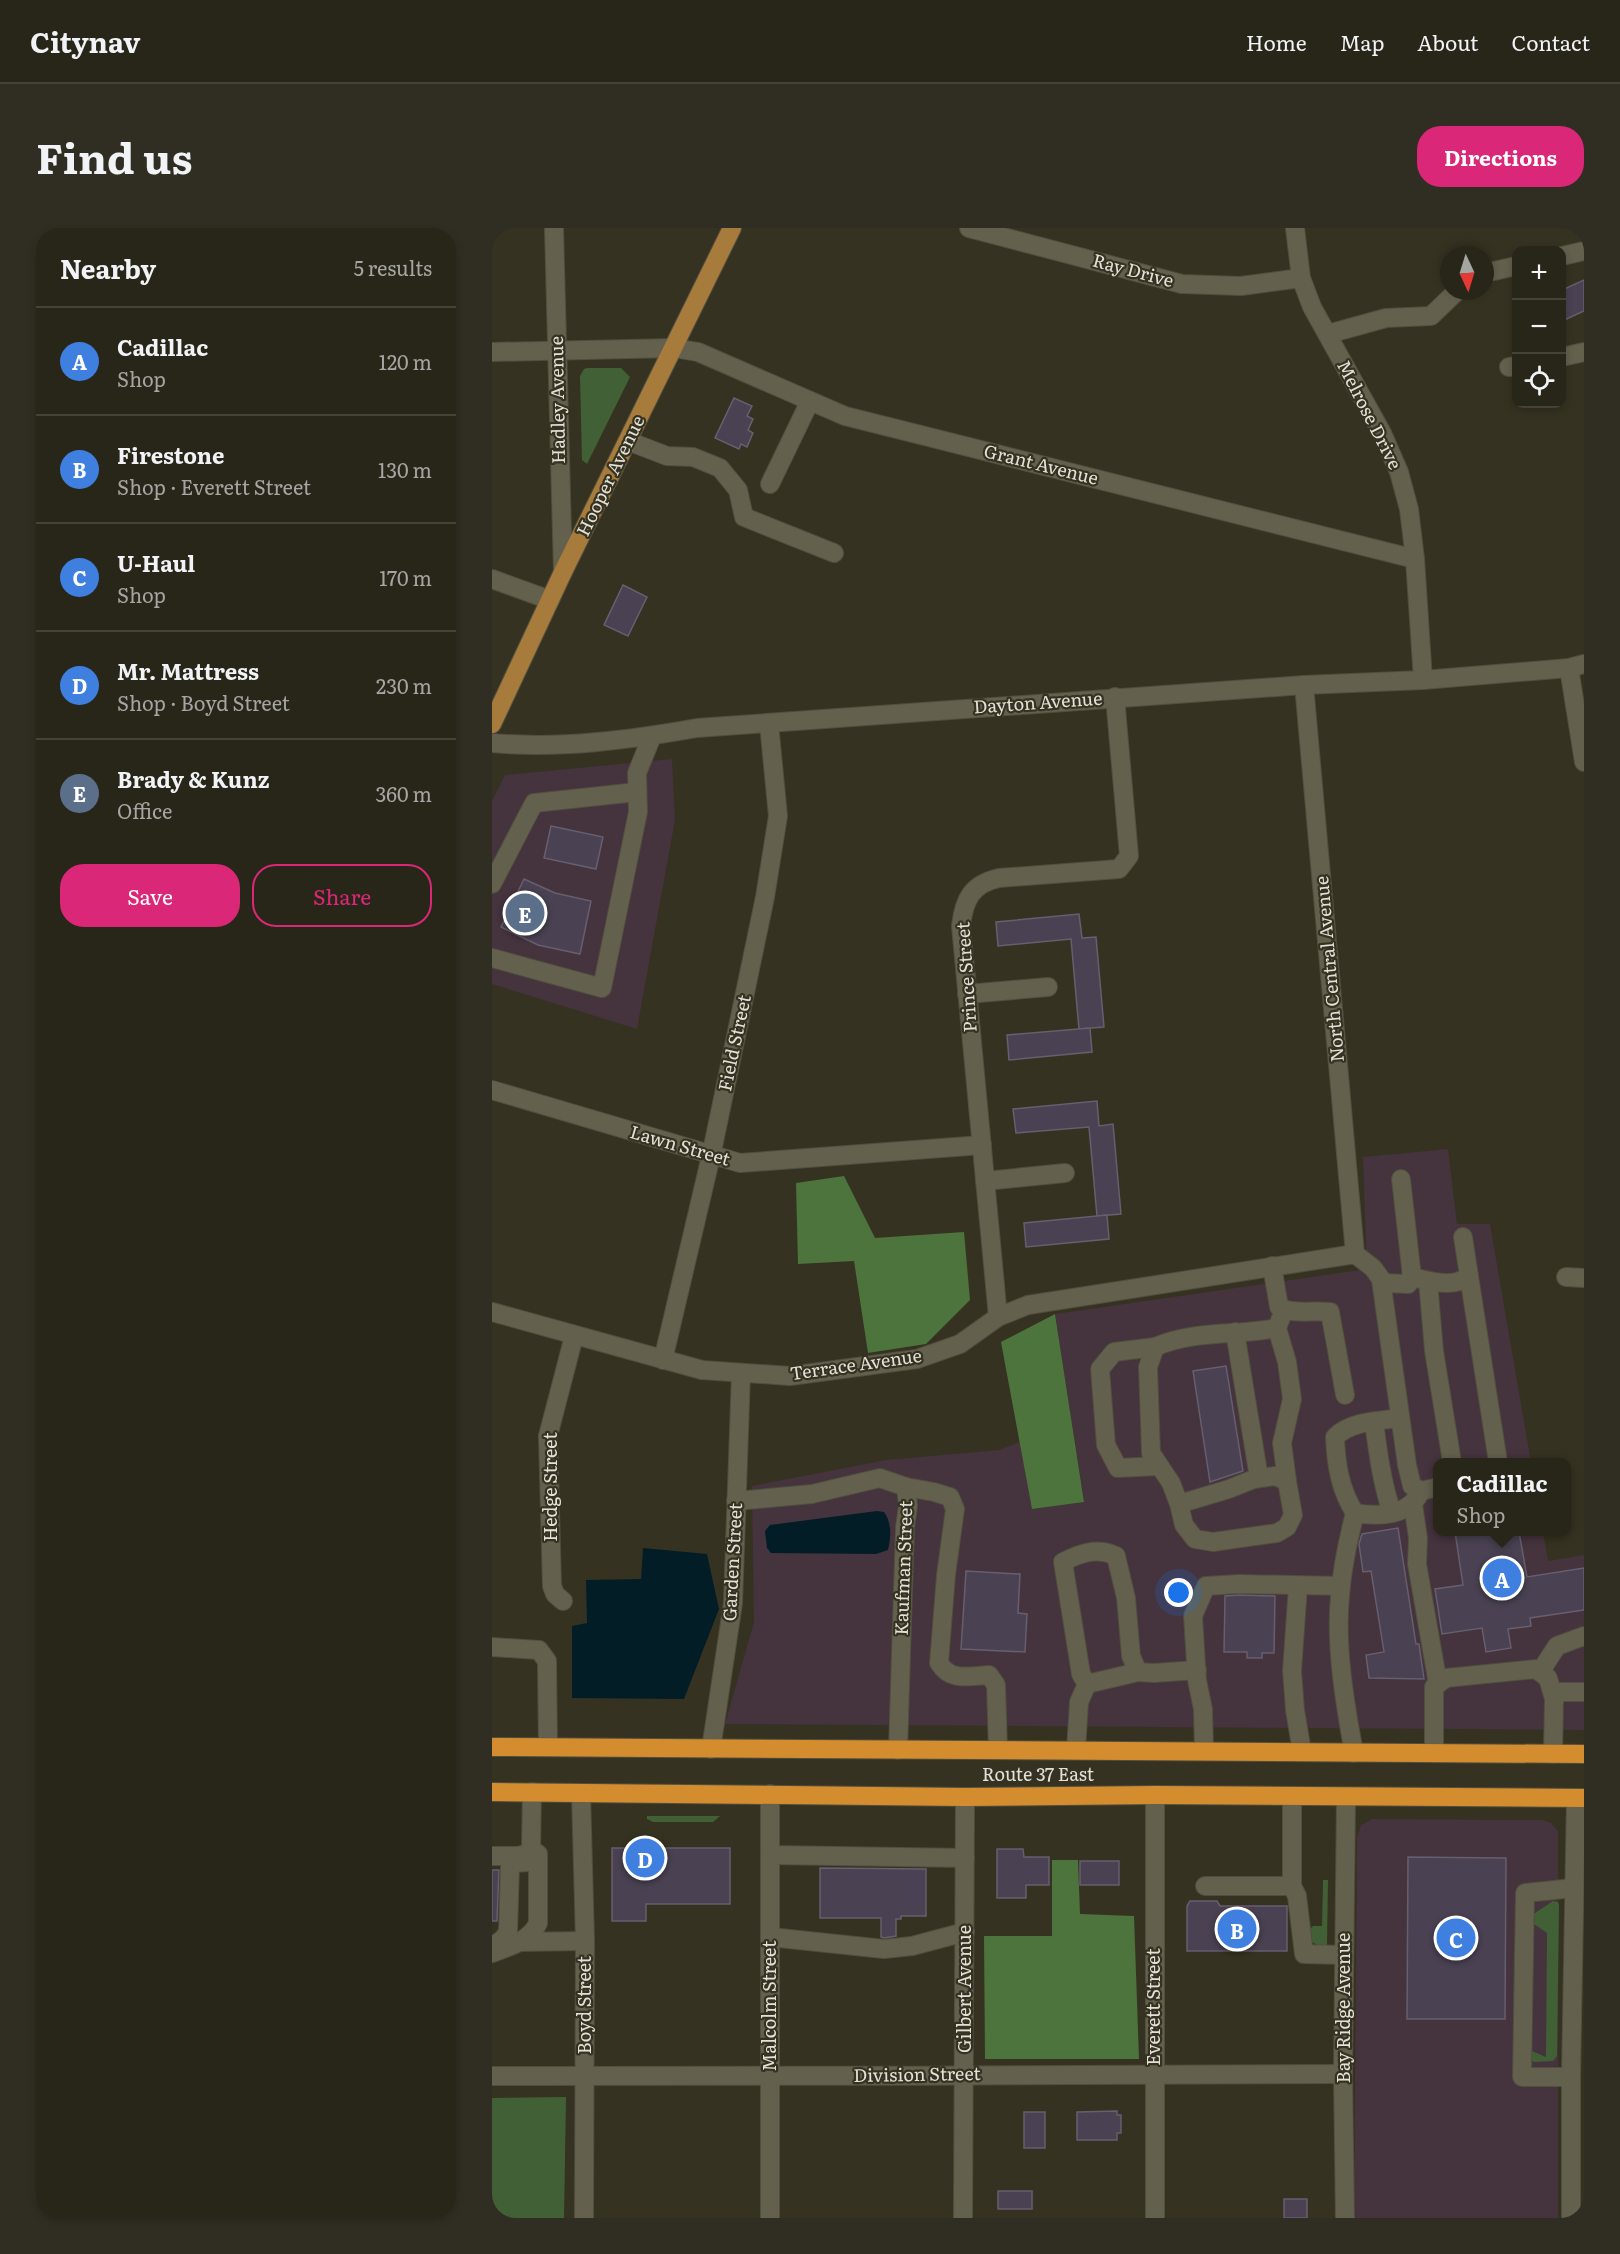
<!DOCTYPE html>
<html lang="en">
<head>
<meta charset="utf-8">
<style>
	:root { --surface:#282619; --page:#302e22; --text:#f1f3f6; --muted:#a5a5a2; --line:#444338; --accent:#db2777 }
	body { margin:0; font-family:Literata,serif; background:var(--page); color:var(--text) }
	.controls { position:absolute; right:18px; top:18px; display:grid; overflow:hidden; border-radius:12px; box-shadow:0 3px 9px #0003 }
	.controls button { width:54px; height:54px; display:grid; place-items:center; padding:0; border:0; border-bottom:2px solid var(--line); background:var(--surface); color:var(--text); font:30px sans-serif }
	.compass { position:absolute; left:948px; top:18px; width:54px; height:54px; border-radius:50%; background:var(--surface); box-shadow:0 3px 9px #0003; rotate:176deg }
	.you { position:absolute; left:687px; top:1365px; width:21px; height:21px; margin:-15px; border:4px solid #fff; border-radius:50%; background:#1a73e8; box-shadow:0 0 0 9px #1a73e833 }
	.badge { display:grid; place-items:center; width:39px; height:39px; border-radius:50%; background:var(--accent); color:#fff; font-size:20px; font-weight:700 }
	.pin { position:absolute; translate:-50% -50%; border:3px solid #fff; box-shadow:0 2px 6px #0006 }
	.popup { position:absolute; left:941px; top:1230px; width:138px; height:78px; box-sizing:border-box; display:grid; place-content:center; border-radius:12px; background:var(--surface); filter:drop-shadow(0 2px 4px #0005); font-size:20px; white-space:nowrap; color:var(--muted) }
	.popup b { font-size:22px; color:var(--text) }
	.popup::after { content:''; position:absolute; left:50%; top:100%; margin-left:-12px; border:12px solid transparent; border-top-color:var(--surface) }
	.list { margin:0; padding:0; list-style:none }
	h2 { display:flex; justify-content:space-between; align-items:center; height:78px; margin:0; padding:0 24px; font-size:26px }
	h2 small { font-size:20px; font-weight:400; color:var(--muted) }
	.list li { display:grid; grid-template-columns:39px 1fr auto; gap:18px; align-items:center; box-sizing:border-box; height:108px; padding:0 24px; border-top:2px solid var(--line) }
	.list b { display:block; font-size:22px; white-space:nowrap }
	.list p { margin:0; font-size:20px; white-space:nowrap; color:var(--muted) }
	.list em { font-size:20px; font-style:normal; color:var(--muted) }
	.actions { display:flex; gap:12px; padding:18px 24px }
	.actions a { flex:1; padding:14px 0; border:2px solid var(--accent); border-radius:24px; text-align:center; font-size:21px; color:var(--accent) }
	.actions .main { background:var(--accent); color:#fff }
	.icon { flex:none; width:33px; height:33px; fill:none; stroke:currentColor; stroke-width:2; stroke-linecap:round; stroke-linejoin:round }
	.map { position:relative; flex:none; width:1092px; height:1990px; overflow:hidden; border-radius:24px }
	header { display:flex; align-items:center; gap:36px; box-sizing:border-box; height:84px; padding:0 30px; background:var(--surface); border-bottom:2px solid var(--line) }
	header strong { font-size:28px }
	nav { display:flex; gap:33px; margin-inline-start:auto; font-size:21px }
	.intro { display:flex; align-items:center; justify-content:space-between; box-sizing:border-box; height:144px; padding:0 36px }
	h1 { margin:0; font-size:42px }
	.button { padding:15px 27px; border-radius:24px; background:var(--accent); color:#fff; font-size:21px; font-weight:700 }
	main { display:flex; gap:36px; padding:0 36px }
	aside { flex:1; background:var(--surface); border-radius:24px; box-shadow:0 3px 9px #0003 }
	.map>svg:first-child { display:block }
	.commercial { fill:#45333d }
	.green { fill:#416035 }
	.forest { fill:#4c743c }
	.water { fill:#031d27 }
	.building { fill:#4a4252; stroke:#675e6e; stroke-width:1.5 }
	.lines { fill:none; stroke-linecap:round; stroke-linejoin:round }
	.minor-casing { stroke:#504e3f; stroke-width:20 }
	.major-casing { stroke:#504e3f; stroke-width:20 }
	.highway-casing { stroke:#504e3f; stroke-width:20 }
	.minor { stroke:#64604e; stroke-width:18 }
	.major { stroke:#a77b3b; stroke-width:18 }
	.highway { stroke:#d38d2e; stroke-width:18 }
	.labels { text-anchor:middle; stroke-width:4.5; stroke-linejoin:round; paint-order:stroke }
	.street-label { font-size:18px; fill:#e3e1d7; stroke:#363221 }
</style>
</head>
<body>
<header>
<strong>Citynav</strong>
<nav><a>Home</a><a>Map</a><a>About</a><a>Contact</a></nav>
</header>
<div class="intro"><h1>Find us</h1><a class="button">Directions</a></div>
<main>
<aside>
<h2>Nearby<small>5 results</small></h2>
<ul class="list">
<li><span class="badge" style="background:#3f7fe0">A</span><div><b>Cadillac</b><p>Shop</p></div><em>120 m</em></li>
<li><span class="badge" style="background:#3f7fe0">B</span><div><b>Firestone</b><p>Shop · Everett Street</p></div><em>130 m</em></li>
<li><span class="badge" style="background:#3f7fe0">C</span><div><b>U-Haul</b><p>Shop</p></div><em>170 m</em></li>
<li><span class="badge" style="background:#3f7fe0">D</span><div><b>Mr. Mattress</b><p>Shop · Boyd Street</p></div><em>230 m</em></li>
<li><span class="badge" style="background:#5c6f8a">E</span><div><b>Brady &amp; Kunz</b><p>Office</p></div><em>360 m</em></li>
</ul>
<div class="actions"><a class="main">Save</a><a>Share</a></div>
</aside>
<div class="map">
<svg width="1092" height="1990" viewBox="0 0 1092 1990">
	<rect width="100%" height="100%" fill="#363221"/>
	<g class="commercial">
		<polygon points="180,531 183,592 145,801 0,756 0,573 13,547"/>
		<polygon points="956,921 965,996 998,996 1039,1234 946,1234 946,1304 1051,1304 1056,1333 1092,1327 1092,1502 233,1496 262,1394 260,1258 394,1232 507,1222 528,1214 541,1281 592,1273 563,1086 875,1041 871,929"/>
		<polygon points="880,1591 1050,1592 1059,1595 1066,1603 1066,1990 862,1990 865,1609 869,1597"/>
	</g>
	<g class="green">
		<polygon points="95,140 129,140 138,149 95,236 90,232 88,148 92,141"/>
		<polygon points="155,1588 228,1588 221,1594 161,1594 155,1591"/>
		<polygon points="831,1652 836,1652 835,1717 825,1717 820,1714 818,1701 821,1698 830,1698"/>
		<polygon points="1061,1673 1066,1674 1067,1677 1065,1828 1061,1833 1042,1834 1039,1832 1040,1823 1054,1829 1055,1705 1042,1696 1040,1687"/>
		<polygon points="74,1869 72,1990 0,1990 0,1870"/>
	</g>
	<g class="forest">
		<polygon points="352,948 383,1010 472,1004 478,1072 434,1116 376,1125 362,1033 306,1036 304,955"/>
		<polygon points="563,1086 592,1274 540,1281 509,1114"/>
		<polygon points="560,1632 586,1632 588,1686 642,1688 647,1831 493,1831 492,1708 560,1708"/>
	</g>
	<g class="water">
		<path d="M385 1283 392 1284C400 1295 399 1309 396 1322L384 1326 279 1325 275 1320 273 1303 278 1297Z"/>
		<polygon points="151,1320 215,1326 227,1381 192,1471 80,1470 80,1398 95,1395 94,1352 149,1351"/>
	</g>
	<g class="building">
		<polygon points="1092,52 1092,83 1070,93 1070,62"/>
		<polygon points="242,170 260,178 255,188 261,191 256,202 261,205 255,219 249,216 247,221 223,210"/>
		<polygon points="131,357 155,369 136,408 112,397"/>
		<polygon points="59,598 111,609 104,641 52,630"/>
		<polygon points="32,651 63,665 99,673 88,726 46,717 9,699"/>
		<polygon points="587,686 590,710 604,709 612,799 587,801 579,711 506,718 504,694"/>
		<polygon points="598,800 600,824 517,832 515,807"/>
		<polygon points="605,873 607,898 621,896 629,986 605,988 597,899 524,905 521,881"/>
		<polygon points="615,987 617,1011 534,1019 532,995"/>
		<polygon points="734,1138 751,1243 718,1254 701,1143"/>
		<polygon points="906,1300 924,1416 927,1416 932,1451 877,1450 874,1427 892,1424 879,1343 871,1344 867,1316 870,1306"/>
		<polygon points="963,1304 1027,1304 1035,1349 1092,1340 1092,1382 1038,1390 1039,1398 1016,1401 1019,1420 994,1424 990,1400 950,1406 943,1361 971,1357"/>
		<polygon points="474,1343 528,1346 526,1385 535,1386 533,1424 469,1421"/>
		<polygon points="747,1367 783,1368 782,1425 770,1425 770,1430 755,1430 755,1424 732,1424 733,1368"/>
		<polygon points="120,1620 238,1620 238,1676 154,1676 154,1693 120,1693"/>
		<polygon points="505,1621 531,1621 532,1629 557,1629 557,1657 534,1657 534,1670 505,1670"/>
		<polygon points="916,1629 1014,1630 1013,1791 915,1791"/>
		<rect x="588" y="1633" width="39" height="24"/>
		<polygon points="328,1640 434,1641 434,1688 409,1688 409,1691 404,1691 404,1708 392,1710 389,1709 389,1690 328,1690"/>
		<polygon points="0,1642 7,1642 5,1693 0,1693"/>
		<polygon points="698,1673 725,1673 728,1678 795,1678 795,1723 695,1723 695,1678"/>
		<polygon points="625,1883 625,1887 629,1887 629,1905 625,1905 625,1912 585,1912 585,1884"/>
		<rect x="532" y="1884" width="21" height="36"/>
		<rect x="506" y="1963" width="34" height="18"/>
		<rect x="792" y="1971" width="23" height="19"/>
	</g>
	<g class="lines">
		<g class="minor-casing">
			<g id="minor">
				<polyline points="62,0 71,344"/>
				<polyline points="477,0 690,56 749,58 809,50"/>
				<polyline points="803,0 809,50 820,79 890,205 907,244 917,281 923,331 931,452"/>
				<polyline points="1070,28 1092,23"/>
				<polyline points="993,45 1024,38"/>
				<polyline points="836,106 894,90 939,88 965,63"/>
				<polyline points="0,124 182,120 206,124 353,188 923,331"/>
				<polyline points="1070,129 1092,124"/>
				<polyline points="1017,139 1024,138"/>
				<polyline points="136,213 175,228 201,229 228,240 246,262 252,289 342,325"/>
				<polyline points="278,256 318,173"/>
				<polyline points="0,351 58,372"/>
				<polyline points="1077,440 1092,534"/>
				<polyline points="812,457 863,1026"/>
				<path d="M0 515C69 521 137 512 205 500L812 457 931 452 1077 440 1092 436"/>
				<polyline points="0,656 42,575 145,564"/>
				<polyline points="0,730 110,760 146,584 145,545 160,508"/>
				<polyline points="475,766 556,759"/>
				<polyline points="0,862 248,935 490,917"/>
				<polyline points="493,953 573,945"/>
				<polyline points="863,1026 881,1040 892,1055 916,1056 920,1049 909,951"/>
				<path d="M780 1038 787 1079C800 1087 823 1082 838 1084L853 1167"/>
				<polyline points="977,1048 1006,1234"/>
				<polyline points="1074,1049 1092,1050"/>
				<path d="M924 1050C942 1054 962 1060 977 1048L971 1009"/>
				<polyline points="889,1052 915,1237 920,1258 929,1263 946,1259"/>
				<polyline points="936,1053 942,1123 960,1234"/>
				<polyline points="0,1084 210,1142 298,1148 425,1131 468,1116 506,1089 536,1077 863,1026"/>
				<path d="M506 1089 469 698C472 671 480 656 507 650L627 641 637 628 623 469"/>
				<polyline points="785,1100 795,1134 800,1171 790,1215 795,1253"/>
				<polyline points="743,1104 767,1250"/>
				<polyline points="663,1119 622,1124 608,1141 614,1217 626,1240 667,1238"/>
				<polyline points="171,1132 219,928 273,669 286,588 277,496"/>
				<path d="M908 1190C886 1193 859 1193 843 1209 844 1236 848 1262 863 1285 888 1289 917 1288 929 1263"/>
				<path d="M882 1194C886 1225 890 1255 900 1285"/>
				<path d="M414 1259 442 1264 458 1269 463 1281 454 1347 447 1435C459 1454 476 1448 497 1447L504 1457 506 1522"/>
				<polyline points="244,1273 320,1266 388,1250 414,1259 416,1278 413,1299 406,1522"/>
				<path d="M687 1276 737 1261 762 1251 783 1248 795 1253 801 1287 795 1299 785 1305 721 1314 703 1311 692 1297 687 1276 679 1255 659 1225 656 1139 663 1119C702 1102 744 1108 785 1100L792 1082"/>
				<polyline points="921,1276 926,1310 925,1336 946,1456"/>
				<polyline points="806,1358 800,1443 803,1482 810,1524"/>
				<polyline points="71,1373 63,1366 60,1358 56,1208 82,1108"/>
				<polyline points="0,1419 47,1422 55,1433 56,1519"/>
				<path d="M646 1444 595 1456 589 1446 571 1334C588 1325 605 1319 624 1328L634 1370 639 1428 646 1444 662 1445 705 1442"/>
				<polyline points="1048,1444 1065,1418 1092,1408"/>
				<polyline points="219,1521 241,1375 249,1145"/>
				<polyline points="584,1522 587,1474 595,1456"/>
				<polyline points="712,1523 711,1481 705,1452 701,1388 714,1358 747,1356 849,1358"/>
				<path d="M862 1525C853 1476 843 1418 848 1368 850 1340 856 1312 863 1285"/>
				<polyline points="942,1525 942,1459 954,1450 1044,1441 1056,1450 1062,1471"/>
				<polyline points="1061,1526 1062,1471 1068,1464 1092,1464"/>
				<polyline points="89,1565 93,1713 92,1990"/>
				<polyline points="278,1566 278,1990"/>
				<polyline points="278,1627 473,1630"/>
				<polyline points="0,1628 26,1628 34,1626"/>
				<polyline points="713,1658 800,1658 800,1569"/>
				<polyline points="800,1658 805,1668 812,1726 852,1727"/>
				<polyline points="278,1709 392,1721 420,1718 473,1704"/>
				<polyline points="26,1714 93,1713"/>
				<polyline points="0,1719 11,1711 16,1704 18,1638 21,1635 36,1634 39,1621"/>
				<path d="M0 1725C17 1719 39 1712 46 1695V1626L39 1621 40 1564"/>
				<path d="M0 1848C284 1850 567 1846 851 1846"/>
				<polyline points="1079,1849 1030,1849 1033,1665 1082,1660"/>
				<polyline points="471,1990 473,1569"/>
				<polyline points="663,1990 663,1567"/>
				<polyline points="853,1990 851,1846 854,1569"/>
				<polyline points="1079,1990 1079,1849 1084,1571"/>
			</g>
		</g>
		<g class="major-casing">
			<polyline id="major" points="0,496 71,344 240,0"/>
		</g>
		<g class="highway-casing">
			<g id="highway">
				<polyline points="0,1519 1092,1526"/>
				<polyline points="0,1564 473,1569 663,1567 1092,1570"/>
			</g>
		</g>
		<use href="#minor" class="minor"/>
		<use href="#major" class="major"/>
		<use href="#highway" class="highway"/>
	</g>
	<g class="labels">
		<g class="street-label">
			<text transform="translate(641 43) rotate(15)" y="6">Ray Drive</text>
			<text transform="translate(66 172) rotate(-91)" y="6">Hadley Avenue</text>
			<text transform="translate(877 187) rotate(63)" y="6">Melrose Drive</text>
			<text transform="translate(549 237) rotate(14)" y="6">Grant Avenue</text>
			<text transform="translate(119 248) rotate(-64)" y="6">Hooper Avenue</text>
			<text transform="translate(546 475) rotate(-4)" y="6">Dayton Avenue</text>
			<text transform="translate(838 741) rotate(-95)" y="6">North Central Avenue</text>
			<text transform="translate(475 749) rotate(-94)" y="6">Prince Street</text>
			<text transform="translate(243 815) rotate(-78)" y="6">Field Street</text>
			<text transform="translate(188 918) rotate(16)" y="6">Lawn Street</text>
			<text transform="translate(364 1137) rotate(-8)" y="6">Terrace Avenue</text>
			<text transform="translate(59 1259) rotate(-90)" y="6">Hedge Street</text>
			<text transform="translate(241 1334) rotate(-87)" y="6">Garden Street</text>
			<text transform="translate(412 1340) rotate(-88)" y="6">Kaufman Street</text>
			<text x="546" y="1553">Route 37 East</text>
			<text transform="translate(473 1761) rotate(-90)" y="6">Gilbert Avenue</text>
			<text transform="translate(93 1777) rotate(-90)" y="6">Boyd Street</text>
			<text transform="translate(278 1778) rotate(-90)" y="6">Malcolm Street</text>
			<text transform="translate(662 1779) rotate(-90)" y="6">Everett Street</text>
			<text transform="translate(852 1780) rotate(-90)" y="6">Bay Ridge Avenue</text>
			<text transform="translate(425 1847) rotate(-1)" y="6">Division Street</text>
		</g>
	</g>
</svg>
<div class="controls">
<button>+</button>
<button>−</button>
<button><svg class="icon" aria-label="locate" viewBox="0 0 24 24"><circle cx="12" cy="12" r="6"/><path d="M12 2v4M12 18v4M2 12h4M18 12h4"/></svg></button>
</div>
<svg class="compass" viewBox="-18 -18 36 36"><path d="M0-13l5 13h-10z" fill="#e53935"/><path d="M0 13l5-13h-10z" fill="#a5a5a2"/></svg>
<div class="you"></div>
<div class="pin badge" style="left:1010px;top:1350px;background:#3f7fe0">A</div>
<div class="popup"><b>Cadillac</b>Shop</div>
<div class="pin badge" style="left:745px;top:1701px;background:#3f7fe0">B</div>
<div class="pin badge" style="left:964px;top:1710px;background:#3f7fe0">C</div>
<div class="pin badge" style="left:153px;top:1630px;background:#3f7fe0">D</div>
<div class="pin badge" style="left:33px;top:685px;background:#5c6f8a">E</div>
</div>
</main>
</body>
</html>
